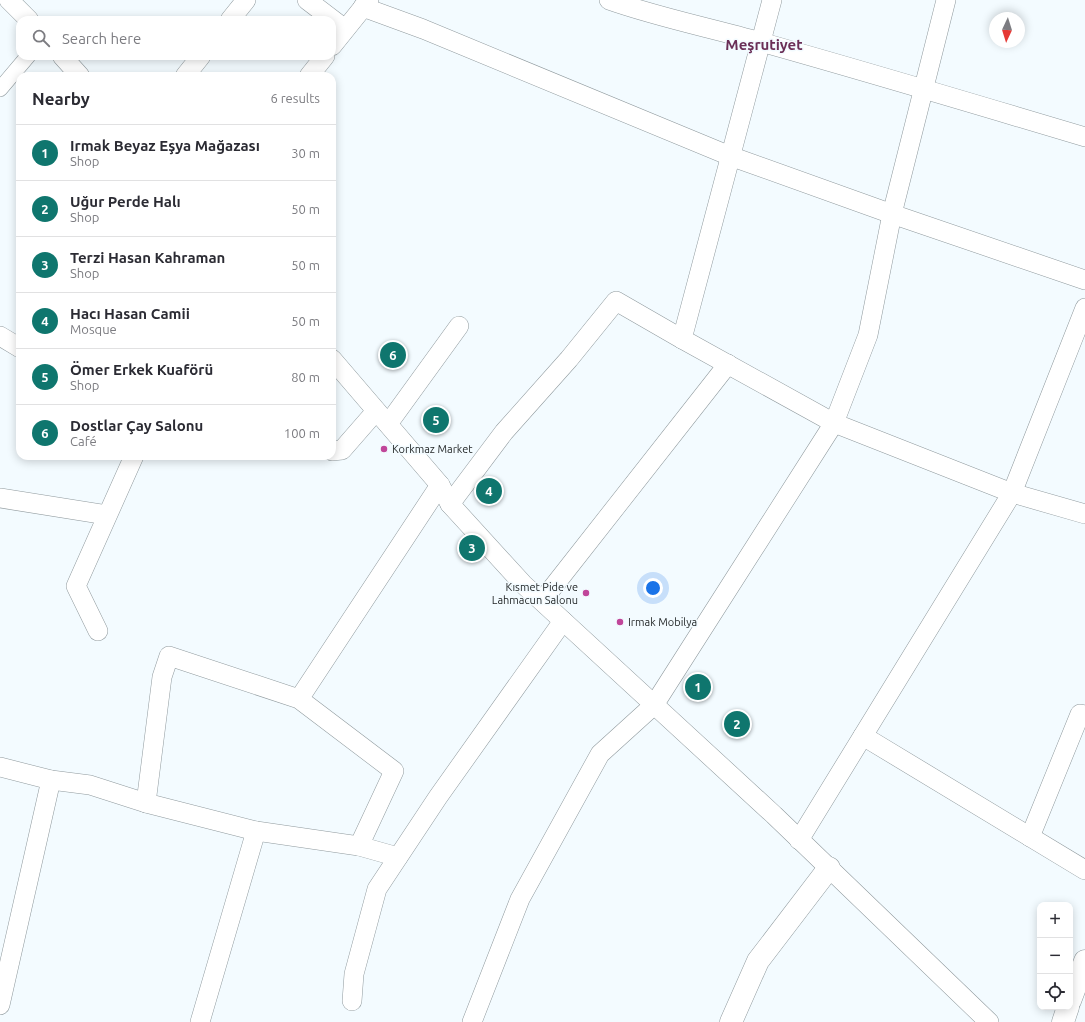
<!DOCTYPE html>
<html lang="en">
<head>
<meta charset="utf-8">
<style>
	:root { --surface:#fff; --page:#f2f2f3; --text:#2b2b33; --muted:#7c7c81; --line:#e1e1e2; --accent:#0f766e }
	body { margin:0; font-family:Ubuntu,sans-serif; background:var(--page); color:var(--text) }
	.controls { position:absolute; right:12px; bottom:12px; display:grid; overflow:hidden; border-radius:8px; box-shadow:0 2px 10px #0003 }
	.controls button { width:36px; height:36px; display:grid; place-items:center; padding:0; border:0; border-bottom:1px solid var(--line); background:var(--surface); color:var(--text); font:20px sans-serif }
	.compass { position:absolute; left:989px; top:12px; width:36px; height:36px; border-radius:50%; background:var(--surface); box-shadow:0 2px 10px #0003; rotate:184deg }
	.you { position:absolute; left:653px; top:588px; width:14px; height:14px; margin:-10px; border:3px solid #fff; border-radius:50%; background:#1a73e8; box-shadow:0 0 0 6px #1a73e833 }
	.badge { display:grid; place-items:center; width:26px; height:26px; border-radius:50%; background:var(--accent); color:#fff; font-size:13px; font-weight:700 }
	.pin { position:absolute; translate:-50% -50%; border:2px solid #fff; box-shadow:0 1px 4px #0006 }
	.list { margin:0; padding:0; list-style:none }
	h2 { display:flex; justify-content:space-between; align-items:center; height:52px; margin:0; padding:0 16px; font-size:17px }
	h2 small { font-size:13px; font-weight:400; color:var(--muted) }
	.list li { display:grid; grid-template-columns:26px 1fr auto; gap:12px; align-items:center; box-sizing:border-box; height:56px; padding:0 16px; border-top:1px solid var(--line) }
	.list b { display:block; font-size:15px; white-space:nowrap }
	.list p { margin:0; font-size:13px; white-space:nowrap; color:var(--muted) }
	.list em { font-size:13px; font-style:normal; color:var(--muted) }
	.icon { flex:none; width:22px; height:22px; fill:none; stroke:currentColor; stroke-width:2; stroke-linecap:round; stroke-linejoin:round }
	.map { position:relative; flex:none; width:1085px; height:1022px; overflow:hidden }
	.search { position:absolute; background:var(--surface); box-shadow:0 2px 10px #0003; left:16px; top:16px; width:320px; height:44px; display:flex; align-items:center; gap:10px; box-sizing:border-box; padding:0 14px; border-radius:12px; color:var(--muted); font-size:15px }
	.panel { position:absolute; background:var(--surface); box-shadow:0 2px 10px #0003; left:16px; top:72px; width:320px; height:388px; border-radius:12px }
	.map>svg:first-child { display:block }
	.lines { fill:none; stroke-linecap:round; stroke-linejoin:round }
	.pedestrian-casing { stroke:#909a9e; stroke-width:16 }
	.minor-casing { stroke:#909a9e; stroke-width:20 }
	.tertiary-casing { stroke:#909a9e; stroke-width:23 }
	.pedestrian { stroke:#fff; stroke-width:15 }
	.minor { stroke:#fff; stroke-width:19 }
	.tertiary { stroke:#fff; stroke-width:22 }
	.poi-dot { fill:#c0469a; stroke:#f3fbff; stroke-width:1.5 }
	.labels { text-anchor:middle; stroke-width:3; stroke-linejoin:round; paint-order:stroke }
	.poi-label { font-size:11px; fill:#1e2223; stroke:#f3fbff; text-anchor:start }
	.district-label { font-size:15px; font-weight:bold; fill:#6a2e56; stroke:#f3fbff }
</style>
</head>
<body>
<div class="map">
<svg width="1085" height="1022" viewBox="0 0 1085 1022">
	<rect width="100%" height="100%" fill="#f3fbff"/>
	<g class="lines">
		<g class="pedestrian-casing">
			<polyline id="pedestrian" points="0,89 28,56"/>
		</g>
		<g class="minor-casing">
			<g id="minor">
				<polyline points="9,0 29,20"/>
				<polyline points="307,0 345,29"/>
				<path d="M609 0C660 18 712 28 764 43 871 73 978 105 1085 137"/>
				<polyline points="363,7 423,29 730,156 892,214 1085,280"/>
				<polyline points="230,20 246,0"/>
				<polyline points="332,46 369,0"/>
				<polyline points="62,56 80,76"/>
				<polyline points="185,76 201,56"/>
				<polyline points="309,76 325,56"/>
				<polyline points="0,336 20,348"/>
				<polyline points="682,339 772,0"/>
				<polyline points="332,359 440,485 450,504 523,584 774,815 989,1022"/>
				<polyline points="388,424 459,326"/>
				<polyline points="332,451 342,450 376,411"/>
				<polyline points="0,498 107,515"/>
				<polyline points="450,504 504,432 569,359 616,301 682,339 834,423 1012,493 1085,514"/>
				<polyline points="542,601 728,364"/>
				<polyline points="98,631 76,586 134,456"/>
				<polyline points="299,699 169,656 162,677 146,803 256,831 359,846 394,771 299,699 440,485"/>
				<polyline points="863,736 1085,870"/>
				<polyline points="0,767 51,780 90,785 146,803"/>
				<polyline points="1030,837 1080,714 1085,715"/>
				<polyline points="799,840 1012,493 1085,308"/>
				<polyline points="359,846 398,857"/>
				<polyline points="352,1001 354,974 377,889 438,797 563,621"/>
				<polyline points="0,1005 51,780"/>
				<polyline points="200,1022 256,831"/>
				<polyline points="472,1022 520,899 600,754 654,705 834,423 868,335 892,214 946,0"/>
			</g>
		</g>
		<g class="tertiary-casing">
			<g id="tertiary">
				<polyline points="1070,1001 1085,961"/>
				<polyline points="731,1022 758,961 829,868"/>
				<polyline points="1063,1022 1068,1007"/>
			</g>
		</g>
		<use href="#pedestrian" class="pedestrian"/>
		<use href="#minor" class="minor"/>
		<use href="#tertiary" class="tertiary"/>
	</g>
	<g class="poi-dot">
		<circle cx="384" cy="449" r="4"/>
		<circle cx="586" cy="593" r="4"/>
		<circle cx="620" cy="622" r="4"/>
	</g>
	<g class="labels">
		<g class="poi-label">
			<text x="392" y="453">Korkmaz Market</text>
			<text x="578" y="591" text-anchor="end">Kısmet Pide ve<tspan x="578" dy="13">Lahmacun Salonu</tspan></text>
			<text x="628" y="626">Irmak Mobilya</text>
		</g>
		<g class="district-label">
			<text x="764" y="50">Meşrutiyet</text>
		</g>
	</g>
</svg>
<div class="controls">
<button>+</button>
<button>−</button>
<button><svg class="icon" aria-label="locate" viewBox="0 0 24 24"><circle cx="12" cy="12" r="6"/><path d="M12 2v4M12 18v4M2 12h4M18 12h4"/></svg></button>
</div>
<svg class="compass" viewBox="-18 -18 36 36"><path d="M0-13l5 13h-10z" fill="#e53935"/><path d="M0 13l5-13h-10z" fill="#7c7c81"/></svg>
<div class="you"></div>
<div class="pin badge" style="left:698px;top:687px">1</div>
<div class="pin badge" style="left:737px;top:724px">2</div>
<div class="pin badge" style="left:472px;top:548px">3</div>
<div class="pin badge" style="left:489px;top:491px">4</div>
<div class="pin badge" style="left:436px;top:420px">5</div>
<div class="pin badge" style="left:393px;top:355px">6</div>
<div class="search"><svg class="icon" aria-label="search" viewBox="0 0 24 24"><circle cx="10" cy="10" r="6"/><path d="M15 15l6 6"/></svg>Search here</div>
<section class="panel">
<h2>Nearby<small>6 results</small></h2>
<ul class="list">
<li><span class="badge">1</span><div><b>Irmak Beyaz Eşya Mağazası</b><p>Shop</p></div><em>30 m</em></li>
<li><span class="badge">2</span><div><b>Uğur Perde Halı</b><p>Shop</p></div><em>50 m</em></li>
<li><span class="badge">3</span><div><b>Terzi Hasan Kahraman</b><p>Shop</p></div><em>50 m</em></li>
<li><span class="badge">4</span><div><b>Hacı Hasan Camii</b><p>Mosque</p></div><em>50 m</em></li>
<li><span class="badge">5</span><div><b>Ömer Erkek Kuaförü</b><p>Shop</p></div><em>80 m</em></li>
<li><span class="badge">6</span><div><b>Dostlar Çay Salonu</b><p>Café</p></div><em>100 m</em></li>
</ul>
</section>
</div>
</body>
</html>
